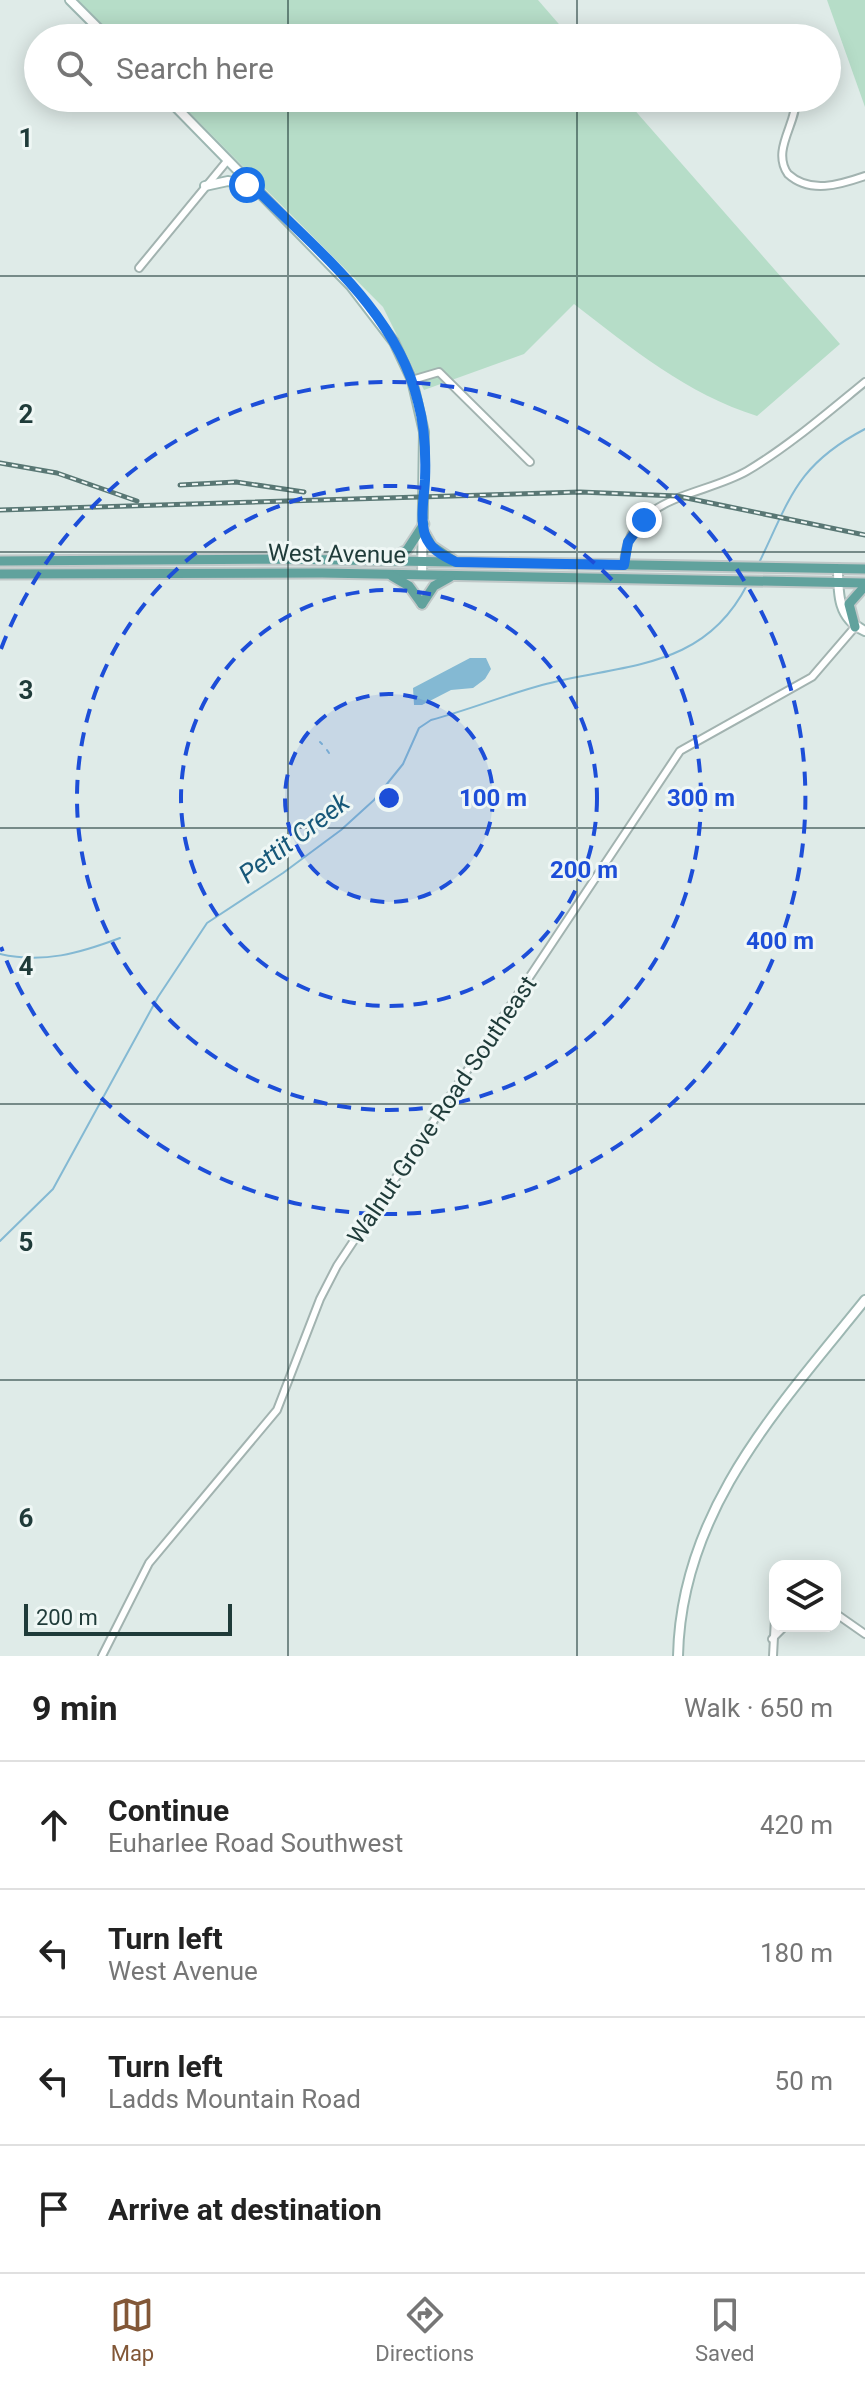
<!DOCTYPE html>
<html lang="en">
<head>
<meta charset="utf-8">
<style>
	:root { --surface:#fff; --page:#f2f2f2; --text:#222; --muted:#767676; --line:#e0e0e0; --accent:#825737 }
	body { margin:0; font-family:Roboto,sans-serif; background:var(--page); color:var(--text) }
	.controls { position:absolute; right:24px; bottom:24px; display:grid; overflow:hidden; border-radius:16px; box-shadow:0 4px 20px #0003 }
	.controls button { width:72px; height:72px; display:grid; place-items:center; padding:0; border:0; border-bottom:2px solid var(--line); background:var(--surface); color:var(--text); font:40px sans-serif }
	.scale { position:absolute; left:24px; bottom:20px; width:208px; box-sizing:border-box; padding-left:8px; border:4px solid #1f3b39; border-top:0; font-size:22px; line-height:28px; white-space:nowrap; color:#1f3b39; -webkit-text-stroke:6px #eff7f5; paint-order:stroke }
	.stop { position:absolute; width:24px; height:24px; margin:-18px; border:6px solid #1a73e8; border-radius:50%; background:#fff }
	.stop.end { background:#1a73e8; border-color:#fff; box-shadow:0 2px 8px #0008 }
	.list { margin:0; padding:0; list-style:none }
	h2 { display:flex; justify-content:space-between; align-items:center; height:104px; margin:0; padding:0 32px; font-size:34px }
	h2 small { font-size:26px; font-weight:400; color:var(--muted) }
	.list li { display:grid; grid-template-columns:52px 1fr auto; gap:24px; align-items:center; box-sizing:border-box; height:128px; padding:0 32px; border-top:2px solid var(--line) }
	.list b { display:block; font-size:30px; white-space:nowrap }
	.list p { margin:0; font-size:26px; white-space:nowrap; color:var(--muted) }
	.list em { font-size:26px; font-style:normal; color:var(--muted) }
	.icon { flex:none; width:44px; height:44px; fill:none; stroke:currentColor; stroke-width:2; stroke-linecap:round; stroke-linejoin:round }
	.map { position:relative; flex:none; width:865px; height:1656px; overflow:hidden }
	.search { position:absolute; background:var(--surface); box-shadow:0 4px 20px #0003; left:24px; right:24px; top:24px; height:88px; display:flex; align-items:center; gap:20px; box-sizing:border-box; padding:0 28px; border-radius:44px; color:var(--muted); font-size:30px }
	.sheet { height:616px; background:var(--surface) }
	nav { display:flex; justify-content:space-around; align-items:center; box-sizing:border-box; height:112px; border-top:2px solid var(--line); background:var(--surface); font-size:22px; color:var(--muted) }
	nav a { display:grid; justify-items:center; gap:4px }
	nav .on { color:var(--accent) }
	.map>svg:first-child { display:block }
	.green { fill:#b6ddc8 }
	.water { fill:#84b9d3 }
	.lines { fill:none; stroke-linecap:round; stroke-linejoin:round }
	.stream { stroke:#84b9d3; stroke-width:2 }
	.street-casing { stroke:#a2b3b0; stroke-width:10 }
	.secondary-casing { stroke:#9db7b2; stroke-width:12 }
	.primary-casing { stroke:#c0c8c8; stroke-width:13 }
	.street { stroke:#fff; stroke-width:6 }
	.secondary { stroke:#fff; stroke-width:8 }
	.primary { stroke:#61a29d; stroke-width:9 }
	.rail-casing { stroke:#597774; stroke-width:5 }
	.rail { stroke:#eff7f5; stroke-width:2; stroke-dasharray:6; stroke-linecap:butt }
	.route { stroke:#1a73e8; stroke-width:10 }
	.grid { fill:none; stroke:#1f3b39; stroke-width:2; stroke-opacity:0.55 }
	.ring { fill:none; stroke:#1d4ed8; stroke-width:4; stroke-dasharray:14 10 }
	.labels { text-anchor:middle; stroke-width:6; stroke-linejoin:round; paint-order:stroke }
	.street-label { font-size:24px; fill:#1f3b39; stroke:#eff7f5 }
	.water-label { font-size:26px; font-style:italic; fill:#175879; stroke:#eff7f5 }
	.grid-label { font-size:26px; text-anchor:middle; font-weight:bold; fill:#1f3b39; stroke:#eff7f5; stroke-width:6; stroke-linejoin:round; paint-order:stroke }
	.centre { fill:#1d4ed8; stroke:#eff7f5; stroke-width:4 }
	.ring-label { font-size:24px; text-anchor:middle; font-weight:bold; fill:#1d4ed8; stroke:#eff7f5; stroke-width:6; stroke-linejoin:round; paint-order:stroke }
</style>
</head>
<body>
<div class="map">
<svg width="865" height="1656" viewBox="0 0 865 1656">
	<rect width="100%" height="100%" fill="#dfebe8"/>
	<g class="green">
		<polygon points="78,0 538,0 571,38 116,38"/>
		<polygon points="827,0 865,0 865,107"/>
		<path d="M175 98H624L840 344 757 416C687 394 631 348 574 304L524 354 424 390 383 307Z"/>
	</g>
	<polygon class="water" points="470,658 486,658 491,669 485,679 473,688 451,690 422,705 414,705 413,688"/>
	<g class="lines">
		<g class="stream">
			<path d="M758 565C790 499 796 465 865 429"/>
			<polyline points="320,742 322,744"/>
			<polyline points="327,750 329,753"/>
			<path d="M0 954C43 964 80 953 120 938"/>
			<path d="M0 1241 53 1189 158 997 207 923 283 873 341 830 374 800 403 764 419 728 431 720C469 710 505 695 542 685 624 663 703 671 747 585"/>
		</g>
		<g class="street-casing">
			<g id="street">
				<path d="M796 98C797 124 771 150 788 174 810 194 839 185 865 176"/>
				<polyline points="139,268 227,161"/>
				<polyline points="412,380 439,372 530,462"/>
				<path d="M624 565C627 495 702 497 747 471 789 446 827 413 865 382"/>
				<polyline points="835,1613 865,1634"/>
				<polyline points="772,1639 785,1626"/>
				<polyline points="102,1656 149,1563 277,1410 320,1299 337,1266 680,751 812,677 855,627"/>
				<polyline points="773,1656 775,1618"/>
			</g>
		</g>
		<g class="secondary-casing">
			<g id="secondary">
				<polyline points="70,0 108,38"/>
				<polyline points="167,98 351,286 394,342 412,380 424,432 422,575"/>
				<polyline points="205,186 228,181 249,186"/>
				<path d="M838 568C838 594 838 619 865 631"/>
				<path d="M678 1656C681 1510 779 1407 865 1300"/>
			</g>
		</g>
		<g class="primary-casing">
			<g id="primary">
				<polyline points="424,532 432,546 453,560"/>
				<polyline points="392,558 407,550 424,524"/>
				<polyline points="0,561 283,559 865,569"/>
				<polyline points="0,574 322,573 865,583"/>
				<polyline points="392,576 409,586 422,604"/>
				<polyline points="422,604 434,586 450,577"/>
				<polyline points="855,627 849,604 865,586"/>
			</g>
		</g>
		<use href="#street" class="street"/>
		<use href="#secondary" class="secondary"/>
		<use href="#primary" class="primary"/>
		<g class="rail-casing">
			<g id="rail">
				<polyline points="0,463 57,473 137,501"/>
				<polyline points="180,485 236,482 304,492"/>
				<polyline points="0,510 580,492 677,496 865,535"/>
			</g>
		</g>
		<use href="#rail" class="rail"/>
	</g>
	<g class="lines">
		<path class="route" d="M247 185 254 187C316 250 397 312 418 402 425 427 426 454 425 480 424 496 420 519 425 535 430 549 443 556 456 562L624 565 628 542 644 520"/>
	</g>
	<path class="grid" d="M288 0V38M577 0V38M288 98V1656M577 98V1656M0 276H865M0 552H865M0 828H865M0 1104H865M0 1380H865"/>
	<circle cx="389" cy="798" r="104" fill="#1d4ed8" fill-opacity=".12"/>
	<g class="ring">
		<circle cx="389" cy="798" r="104"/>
		<circle cx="389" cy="798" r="208"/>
		<circle cx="389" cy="798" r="312"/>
		<path d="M1 649A416 416 0 1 1 1 947"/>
	</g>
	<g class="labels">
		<g class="street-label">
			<text transform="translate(337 554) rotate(1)" y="8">West Avenue</text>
			<text transform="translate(442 1110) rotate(-56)" y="8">Walnut Grove Road Southeast</text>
		</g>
		<g class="water-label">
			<text transform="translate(294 838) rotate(-37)" y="9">Pettit Creek</text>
		</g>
	</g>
	<g class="grid-label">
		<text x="26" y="147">1</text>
		<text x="26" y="423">2</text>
		<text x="26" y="699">3</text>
		<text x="26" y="975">4</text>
		<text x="26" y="1251">5</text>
		<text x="26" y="1527">6</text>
	</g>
	<circle cx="389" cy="798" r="12" class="centre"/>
	<g class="ring-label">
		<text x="493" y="806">100 m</text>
		<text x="701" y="806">300 m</text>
		<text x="584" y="878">200 m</text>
		<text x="780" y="949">400 m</text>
	</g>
</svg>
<div class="controls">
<button><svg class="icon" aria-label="layers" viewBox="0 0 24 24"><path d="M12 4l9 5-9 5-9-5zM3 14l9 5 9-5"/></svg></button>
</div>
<div class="scale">200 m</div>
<div class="stop" style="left:247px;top:185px"></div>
<div class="stop end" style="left:644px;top:520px"></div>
<div class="search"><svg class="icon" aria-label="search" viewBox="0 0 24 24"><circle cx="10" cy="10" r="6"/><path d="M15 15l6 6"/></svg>Search here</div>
</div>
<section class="sheet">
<h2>9 min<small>Walk · 650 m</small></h2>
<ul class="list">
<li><svg class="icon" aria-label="ahead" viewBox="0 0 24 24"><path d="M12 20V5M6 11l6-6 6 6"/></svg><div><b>Continue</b><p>Euharlee Road Southwest</p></div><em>420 m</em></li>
<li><svg class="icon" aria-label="left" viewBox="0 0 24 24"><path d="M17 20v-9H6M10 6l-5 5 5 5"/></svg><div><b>Turn left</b><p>West Avenue</p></div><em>180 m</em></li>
<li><svg class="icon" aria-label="left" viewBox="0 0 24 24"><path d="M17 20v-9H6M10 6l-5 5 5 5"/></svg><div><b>Turn left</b><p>Ladds Mountain Road</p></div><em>50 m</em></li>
<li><svg class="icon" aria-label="arrive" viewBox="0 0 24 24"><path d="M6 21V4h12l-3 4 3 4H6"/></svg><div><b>Arrive at destination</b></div></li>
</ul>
</section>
<nav>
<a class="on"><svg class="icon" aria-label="map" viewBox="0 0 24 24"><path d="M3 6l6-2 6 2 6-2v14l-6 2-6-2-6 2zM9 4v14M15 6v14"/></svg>Map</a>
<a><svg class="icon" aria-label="directions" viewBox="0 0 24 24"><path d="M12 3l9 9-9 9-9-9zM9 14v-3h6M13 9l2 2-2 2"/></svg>Directions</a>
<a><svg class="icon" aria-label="saved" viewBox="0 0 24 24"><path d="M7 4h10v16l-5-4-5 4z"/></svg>Saved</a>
</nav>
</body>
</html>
